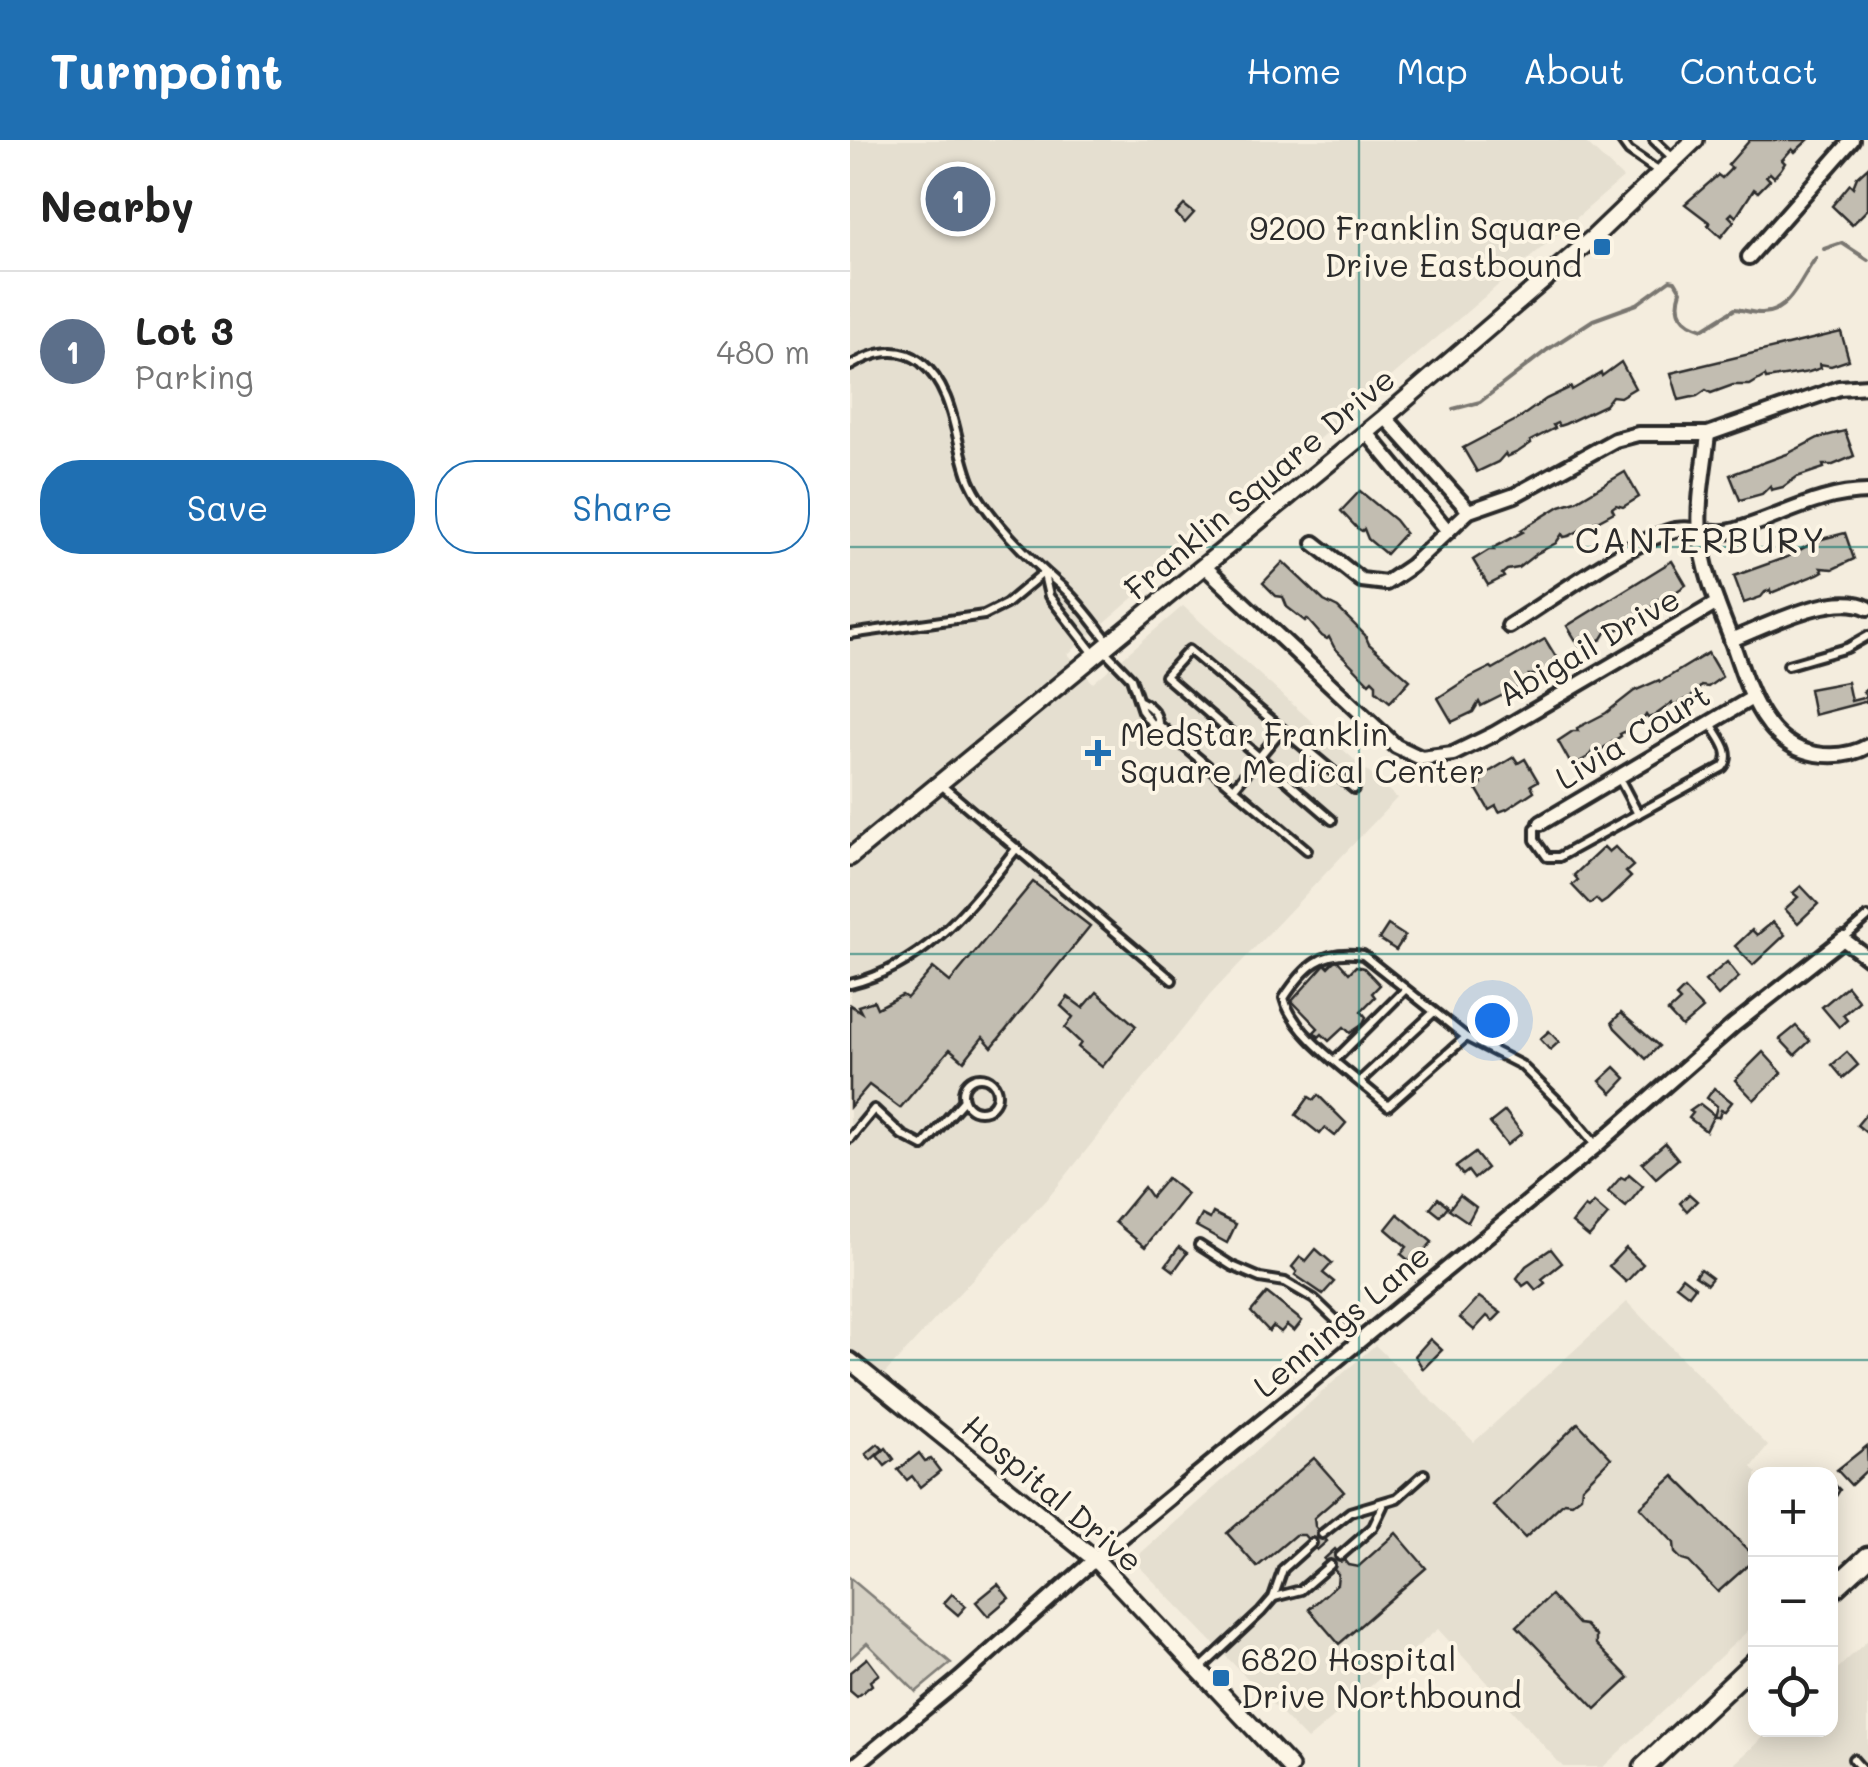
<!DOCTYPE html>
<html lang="en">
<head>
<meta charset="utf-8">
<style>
	:root { --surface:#fff; --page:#f6f6f6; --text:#222; --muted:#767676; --line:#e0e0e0; --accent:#1f6fb2 }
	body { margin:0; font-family:Mali,sans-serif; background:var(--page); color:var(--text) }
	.controls { position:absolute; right:30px; bottom:30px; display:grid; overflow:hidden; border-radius:20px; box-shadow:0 5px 25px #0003 }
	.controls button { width:90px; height:90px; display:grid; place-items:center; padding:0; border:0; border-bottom:2px solid var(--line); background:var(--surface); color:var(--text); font:50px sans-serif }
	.you { position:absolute; left:642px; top:880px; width:35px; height:35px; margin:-25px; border:8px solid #fff; border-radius:50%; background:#1a73e8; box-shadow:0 0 0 15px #1a73e833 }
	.badge { display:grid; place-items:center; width:65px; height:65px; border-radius:50%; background:var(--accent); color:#fff; font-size:32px; font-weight:700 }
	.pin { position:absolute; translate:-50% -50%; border:5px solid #fff; box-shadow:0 2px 10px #0006 }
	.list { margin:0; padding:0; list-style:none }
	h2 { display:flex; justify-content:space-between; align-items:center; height:130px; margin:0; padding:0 40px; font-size:42px }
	h2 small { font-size:32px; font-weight:400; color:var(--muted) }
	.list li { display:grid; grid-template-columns:65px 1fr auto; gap:30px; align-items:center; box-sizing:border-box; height:160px; padding:0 40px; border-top:2px solid var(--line) }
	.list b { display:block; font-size:38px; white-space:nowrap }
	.list p { margin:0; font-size:32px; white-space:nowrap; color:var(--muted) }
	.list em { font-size:32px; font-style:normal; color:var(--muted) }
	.actions { display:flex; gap:20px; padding:30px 40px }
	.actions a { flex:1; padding:22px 0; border:2px solid var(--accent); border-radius:40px; text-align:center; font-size:35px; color:var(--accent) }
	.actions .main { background:var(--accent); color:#fff }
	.icon { flex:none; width:55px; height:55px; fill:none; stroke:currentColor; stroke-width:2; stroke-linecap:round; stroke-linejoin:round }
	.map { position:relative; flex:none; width:1018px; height:1627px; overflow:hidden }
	header { display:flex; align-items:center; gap:60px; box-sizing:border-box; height:140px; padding:0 50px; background:var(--accent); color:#fff }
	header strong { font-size:48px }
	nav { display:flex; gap:55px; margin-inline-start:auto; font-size:35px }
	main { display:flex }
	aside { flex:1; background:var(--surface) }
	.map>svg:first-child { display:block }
	.built { fill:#e5dfd0 }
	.green { fill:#d6d1c4; stroke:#807e78; stroke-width:2.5 }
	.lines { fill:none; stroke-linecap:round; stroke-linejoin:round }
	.stream { stroke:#7a7771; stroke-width:4 }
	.building { fill:#c2bdb1; stroke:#2b2b2b; stroke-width:2.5 }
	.service-casing { stroke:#2b2b2b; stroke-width:14 }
	.minor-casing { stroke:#2b2b2b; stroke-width:20 }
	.tertiary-casing { stroke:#2b2b2b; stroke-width:22 }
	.secondary-casing { stroke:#2b2b2b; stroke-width:25 }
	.service { stroke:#fcf5e5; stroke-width:6 }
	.minor { stroke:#fcf5e5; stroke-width:12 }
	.tertiary { stroke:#fcf5e5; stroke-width:15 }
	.secondary { stroke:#fcf5e5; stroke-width:18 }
	.grid { fill:none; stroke:#0f766e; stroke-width:2.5; stroke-opacity:0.55 }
	.poi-dot { fill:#1f6fb2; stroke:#fcf5e5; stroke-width:4 }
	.labels { text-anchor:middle; stroke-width:8; stroke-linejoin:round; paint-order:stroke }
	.poi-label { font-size:32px; fill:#2b2b2b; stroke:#fcf5e5; text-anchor:start }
	.street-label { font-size:32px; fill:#2b2b2b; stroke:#fcf5e5 }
	.neighbourhood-label { font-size:35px; letter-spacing:2.5px; fill:#2b2b2b; stroke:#fcf5e5 }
</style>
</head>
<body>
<header>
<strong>Turnpoint</strong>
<nav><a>Home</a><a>Map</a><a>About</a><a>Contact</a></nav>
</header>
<main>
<aside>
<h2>Nearby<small></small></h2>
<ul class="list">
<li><span class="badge" style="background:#5c6f8a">1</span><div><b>Lot 3</b><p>Parking</p></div><em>480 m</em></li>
</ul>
<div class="actions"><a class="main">Save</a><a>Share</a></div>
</aside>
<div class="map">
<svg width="1018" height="1627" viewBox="0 0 1018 1627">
	<rect width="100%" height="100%" fill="#f4edde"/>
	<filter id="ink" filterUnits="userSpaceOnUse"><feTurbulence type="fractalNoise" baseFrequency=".01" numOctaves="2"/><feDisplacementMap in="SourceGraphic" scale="20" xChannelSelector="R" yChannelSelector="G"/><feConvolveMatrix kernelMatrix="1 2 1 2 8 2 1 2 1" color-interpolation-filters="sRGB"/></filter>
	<g filter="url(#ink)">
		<g class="built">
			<polygon points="0,0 733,0 773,38 218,514 243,543 333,466 547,658 360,855 203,1052 25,1244 7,1224 0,1231"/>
			<polygon points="777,1162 918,1306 902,1327 908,1334 906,1334 905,1484 753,1627 713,1627 588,1489 457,1600 283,1420 525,1205 624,1302"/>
			<polygon points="1018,1500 1018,1627 881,1627 921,1590 981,1590 981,1535"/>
		</g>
		<polygon class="green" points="0,1438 101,1523 66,1552 17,1503 0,1519"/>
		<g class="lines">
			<g class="stream">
				<polyline points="974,109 992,103 1018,120"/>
				<path d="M603 269 630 262 697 210 743 180 787 164 820 140 825 141 831 151C824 171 832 183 853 189L885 169C894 170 902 173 910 173 940 175 952 135 966 118"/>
			</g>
		</g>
		<g class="building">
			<polygon points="958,0 945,12 942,9 932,20 935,23 931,29 924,37 920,33 916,36 920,40 908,52 904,49 886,77 882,73 879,76 884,81 871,97 858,85 860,83 835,64 868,35 872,38 882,28 878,25 900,0"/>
			<polygon points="1018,27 1018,69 1002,85 982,66 1000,44 1003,47 1007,37"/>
			<polygon points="334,65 344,73 335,83 326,74"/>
			<polygon points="991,192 999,220 981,226 970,224 971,228 959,232 916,239 915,236 900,245 883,245 861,253 856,250 847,256 829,260 821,233"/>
			<polygon points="771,222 785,248 770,257 762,256 755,265 715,284 709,286 707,283 703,285 705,288 680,301 681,303 668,312 657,317 655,314 648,322 627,332 613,308 668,279 696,259 721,247 722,250 751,233 752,236"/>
			<polygon points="995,291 1004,316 983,325 973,325 974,328 947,337 933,347 921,350 920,346 912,354 890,360 880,335 937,314 968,298"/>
			<polygon points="775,332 789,357 773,367 766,365 762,368 764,372 719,396 714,397 712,394 706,403 686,414 668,428 657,430 652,434 654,437 638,445 623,420 639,410 644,410 643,408 673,392 671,390 710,366 726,361"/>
			<polygon points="510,351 545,380 555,393 536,414 518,399 514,389 512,391 507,388 491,371"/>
			<polygon points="995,393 1004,419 983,429 971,428 973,431 968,434 921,453 920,450 915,452 911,457 894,463 884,436 937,417 968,400"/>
			<polygon points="822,421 836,445 817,458 805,460 807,463 803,466 783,476 784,478 771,488 760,493 758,489 752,499 731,509 717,486"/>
			<polygon points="433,422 474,461 488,468 515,495 519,504 560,540 540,562 526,551 526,544 522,540 519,543 484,507 479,497 477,499 472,496 457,479 455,481 437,467 433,457 426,456 413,443"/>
			<polygon points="695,499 709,522 690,535 679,535 681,539 663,550 631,566 629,562 623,572 602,582 588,558 617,539 641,527 643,529"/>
			<polygon points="858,513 872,537 858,547 851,546 844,555 824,566 822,563 804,576 798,578 796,575 790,584 770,594 771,596 752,609 747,611 745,608 738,617 722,626 708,601 723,591 728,591 727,588 756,573 784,551 809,540 810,542"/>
			<polygon points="997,542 1001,561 1017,557 1013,552 1018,548 1018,561 964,575 959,549"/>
			<polygon points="664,617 668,623 675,619 688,641 681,645 684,651 657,669 649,672 646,666 639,670 626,648 632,644 629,638"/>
			<polygon points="754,707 759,712 765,707 783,726 776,732 781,737 757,760 751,764 746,759 740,764 722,745 728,740 724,735"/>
			<polygon points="183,742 240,786 142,907 133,897 114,921 100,909 50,968 19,945 0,967 0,865 11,872 8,866 24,861 27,868 52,855 57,858 83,828 100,842"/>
			<polygon points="951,746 968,764 948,783 935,769 948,757 943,753"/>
			<polygon points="923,782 935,795 903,825 885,806 902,790 907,795"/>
			<polygon points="538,785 555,796 546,810 529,799"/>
			<polygon points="486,819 499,833 506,826 514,828 530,845 522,853 525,857 511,871 516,877 512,885 500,893 494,887 479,901 472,894 469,897 464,892 468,888 442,861 475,824 478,827"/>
			<polygon points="877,822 889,837 868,856 855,841"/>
			<polygon points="997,846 1009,861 993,875 997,880 989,887 972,867"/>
			<polygon points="834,849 853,869 832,887 818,872 830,861 826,857"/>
			<polygon points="247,852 286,886 252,927 228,907 231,903 215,888 223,877 211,866 218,857 233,868"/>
			<polygon points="771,873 809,906 796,919 765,888 762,882"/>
			<polygon points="946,886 960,901 945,915 930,899"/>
			<polygon points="699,891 709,902 700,910 690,899"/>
			<polygon points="913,912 932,933 904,960 885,940"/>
			<polygon points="997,912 1008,925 993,938 982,925"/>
			<polygon points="765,927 776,938 762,953 750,941"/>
			<polygon points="864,948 882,962 875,971 871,970 869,977 864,977 867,966 857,958"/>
			<polygon points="468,955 496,983 485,996 475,988 470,994 446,975 459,957 464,960"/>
			<polygon points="850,964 864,975 856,991 839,978 843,973 840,971"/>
			<polygon points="655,971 672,993 657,1005 640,983"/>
			<polygon points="1018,972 1018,994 1007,985"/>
			<polygon points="815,1003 828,1019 806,1038 792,1023"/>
			<polygon points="625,1013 637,1028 624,1039 618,1031 613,1035 606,1027"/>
			<polygon points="779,1034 793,1046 776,1067 758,1052 771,1037 775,1039"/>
			<polygon points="317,1038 337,1054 295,1107 265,1082 294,1047 301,1057"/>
			<polygon points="839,1054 847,1061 837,1071 830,1063"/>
			<polygon points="610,1055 626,1067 618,1082 599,1069"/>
			<polygon points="588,1058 598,1066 590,1076 580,1068"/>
			<polygon points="744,1063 758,1075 739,1097 722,1083 735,1067 738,1069"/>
			<polygon points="363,1073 386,1084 377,1103 346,1086 352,1075 360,1079"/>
			<polygon points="548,1074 582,1102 563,1124 551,1114 557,1107 536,1089"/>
			<polygon points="329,1107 337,1113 324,1131 316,1125"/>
			<polygon points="776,1108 793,1124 776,1142 759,1126"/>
			<polygon points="466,1109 482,1123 473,1133 484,1142 473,1154 445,1135 447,1132 442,1127 450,1117 456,1121"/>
			<polygon points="701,1109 712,1123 692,1139 695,1143 686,1150 679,1142 673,1146 667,1138 676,1126"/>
			<polygon points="850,1129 862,1138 857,1144 845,1136"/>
			<polygon points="832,1137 845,1147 839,1155 826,1145"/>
			<polygon points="417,1153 452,1181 444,1191 437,1185 431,1192 423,1186 419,1191 401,1172"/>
			<polygon points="629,1157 651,1173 643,1181 637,1176 624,1190 610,1178"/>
			<polygon points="580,1199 592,1210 573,1229 565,1216"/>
			<polygon points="728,1283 761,1318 732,1347 731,1356 722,1363 714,1362 675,1398 643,1365"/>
			<polygon points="28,1304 33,1309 21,1320 16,1314"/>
			<polygon points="1017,1306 1018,1329 1001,1345 987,1330"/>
			<polygon points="36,1308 44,1319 35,1326 27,1316"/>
			<polygon points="69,1313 75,1321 81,1319 90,1331 70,1347 62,1336 57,1340 48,1330"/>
			<polygon points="464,1318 494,1352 464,1378 465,1386 477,1401 467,1410 454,1395 445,1395 407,1427 377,1393"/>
			<polygon points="824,1336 906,1418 868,1452 839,1422 832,1420 825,1413 824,1403 790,1367"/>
			<polygon points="981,1341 990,1350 981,1364"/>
			<polygon points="546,1393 576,1428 489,1504 459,1469 487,1444 488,1434 474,1419 485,1409 498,1425 508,1427"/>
			<polygon points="148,1444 159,1458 138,1476 126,1462"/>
			<polygon points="102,1454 116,1466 108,1475 94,1463"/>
			<polygon points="701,1455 728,1484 735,1485 746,1496 746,1504 779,1538 746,1569 667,1486"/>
			<polygon points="17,1518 29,1534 20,1541 22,1545 7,1557 0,1551 0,1532"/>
		</g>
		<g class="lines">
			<g class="service-casing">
				<g id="service">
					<polyline points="771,0 779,11 808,31"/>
					<polyline points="804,0 825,20"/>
					<path d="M0 226C22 213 48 204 71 222 106 251 104 301 120 341 134 374 182 421 210 445 229 461 244 484 260 503"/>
					<polyline points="194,434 199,456 245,515"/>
					<polyline points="0,494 134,475 156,464 193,433"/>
					<path d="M254 510 281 538 292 571 301 583 308 584C308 573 300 566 290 561"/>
					<polyline points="938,525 997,508 1018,496"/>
					<polyline points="308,584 457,710"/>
					<polyline points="432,589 504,649"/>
					<polyline points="769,638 788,674"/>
					<polyline points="90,644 322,840"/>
					<polyline points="384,648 432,589 339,510 315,536 482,680"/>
					<path d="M690 684 685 688V700L697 717H709L873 627C884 613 869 598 862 585"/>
					<polyline points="993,799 1018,777"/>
					<path d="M0 844C77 825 119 767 167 708"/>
					<path d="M616 897 538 966C507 937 444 898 434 858 455 826 472 809 513 815L616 897 671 925 716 969 746 1005"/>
					<polyline points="484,921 555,850"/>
					<circle cx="130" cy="954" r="17"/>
					<polyline points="511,940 584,872"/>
					<polyline points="0,998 24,969 52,995 73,1006 114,960"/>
					<polyline points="349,1105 382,1126 410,1138 435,1142 464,1159 508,1201"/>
					<polyline points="472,1394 500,1372 547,1358 574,1334"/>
					<polyline points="490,1416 523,1387 533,1366"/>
					<polyline points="424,1457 451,1450 480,1425"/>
					<polyline points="350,1529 411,1472 423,1458 433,1429 462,1403"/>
					<polyline points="1003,1619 1010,1627"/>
				</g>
			</g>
			<g class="minor-casing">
				<g id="minor">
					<polyline points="899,117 1002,0"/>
					<polyline points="535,277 619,371"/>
					<polyline points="517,293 598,391"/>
					<path d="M858 294C855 325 847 361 850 393 853 430 867 463 880 496 896 541 911 605 966 614 984 617 1002 615 1018 606"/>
					<polyline points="464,403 511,440 536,443 561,426 619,371 665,355 765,300 788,294 858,294 989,248 1018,246"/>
					<polyline points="355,427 546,606 571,618 603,614 644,594 867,463"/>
					<path d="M659 486C704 458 770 408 818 392 841 384 863 397 886 390 931 377 970 352 1018 352"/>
					<path d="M881 500C915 487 984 450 1018 468"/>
					<polyline points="691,683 902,558"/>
					<polyline points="3,1627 110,1539 245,1419 746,1006 884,885 993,799 1018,818"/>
				</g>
			</g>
			<g class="tertiary-casing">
				<g id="tertiary">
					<polyline points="0,717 535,277 744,97 845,0"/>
					<polyline points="0,1221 245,1419 440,1627"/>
				</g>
			</g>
			<g class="secondary-casing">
				<g id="secondary">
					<polyline points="981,1451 1018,1417"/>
					<polyline points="794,1627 906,1521"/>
				</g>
			</g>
			<use href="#service" class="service"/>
			<use href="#minor" class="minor"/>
			<use href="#tertiary" class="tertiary"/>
			<use href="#secondary" class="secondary"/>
		</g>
	</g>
	<path class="grid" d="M509 0V1627M0 407H1018M0 814H1018M0 1220H1018"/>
	<g class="poi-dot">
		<rect x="742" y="97" width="20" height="20" rx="5"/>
		<path d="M243 598h10v10h10v10h-10v10h-10v-10h-10v-10h10z"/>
		<rect x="361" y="1528" width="20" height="20" rx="5"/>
	</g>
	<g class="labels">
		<g class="poi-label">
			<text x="732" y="100" text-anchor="end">9200 Franklin Square<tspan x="732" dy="37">Drive Eastbound</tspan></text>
			<text x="270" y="606">MedStar Franklin<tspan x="270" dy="37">Square Medical Center</tspan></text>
			<text x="391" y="1531">6820 Hospital<tspan x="391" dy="37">Drive Northbound</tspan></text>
		</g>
		<g class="street-label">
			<text transform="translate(410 344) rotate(-40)" y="11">Franklin Square Drive</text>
			<text transform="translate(739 507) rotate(-30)" y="11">Abigail Drive</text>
			<text transform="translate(783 597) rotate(-31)" y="11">Livia Court</text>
			<text transform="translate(492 1181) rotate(-40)" y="11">Lennings Lane</text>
			<text transform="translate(202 1354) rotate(40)" y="11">Hospital Drive</text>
		</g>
		<g class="neighbourhood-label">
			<text x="851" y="413">CANTERBURY</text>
		</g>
	</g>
</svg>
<div class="controls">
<button>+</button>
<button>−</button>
<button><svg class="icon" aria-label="locate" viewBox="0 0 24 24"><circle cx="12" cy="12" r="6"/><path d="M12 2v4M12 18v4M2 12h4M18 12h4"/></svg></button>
</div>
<div class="you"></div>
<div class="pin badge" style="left:108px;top:59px;background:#5c6f8a">1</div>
</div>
</main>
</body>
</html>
